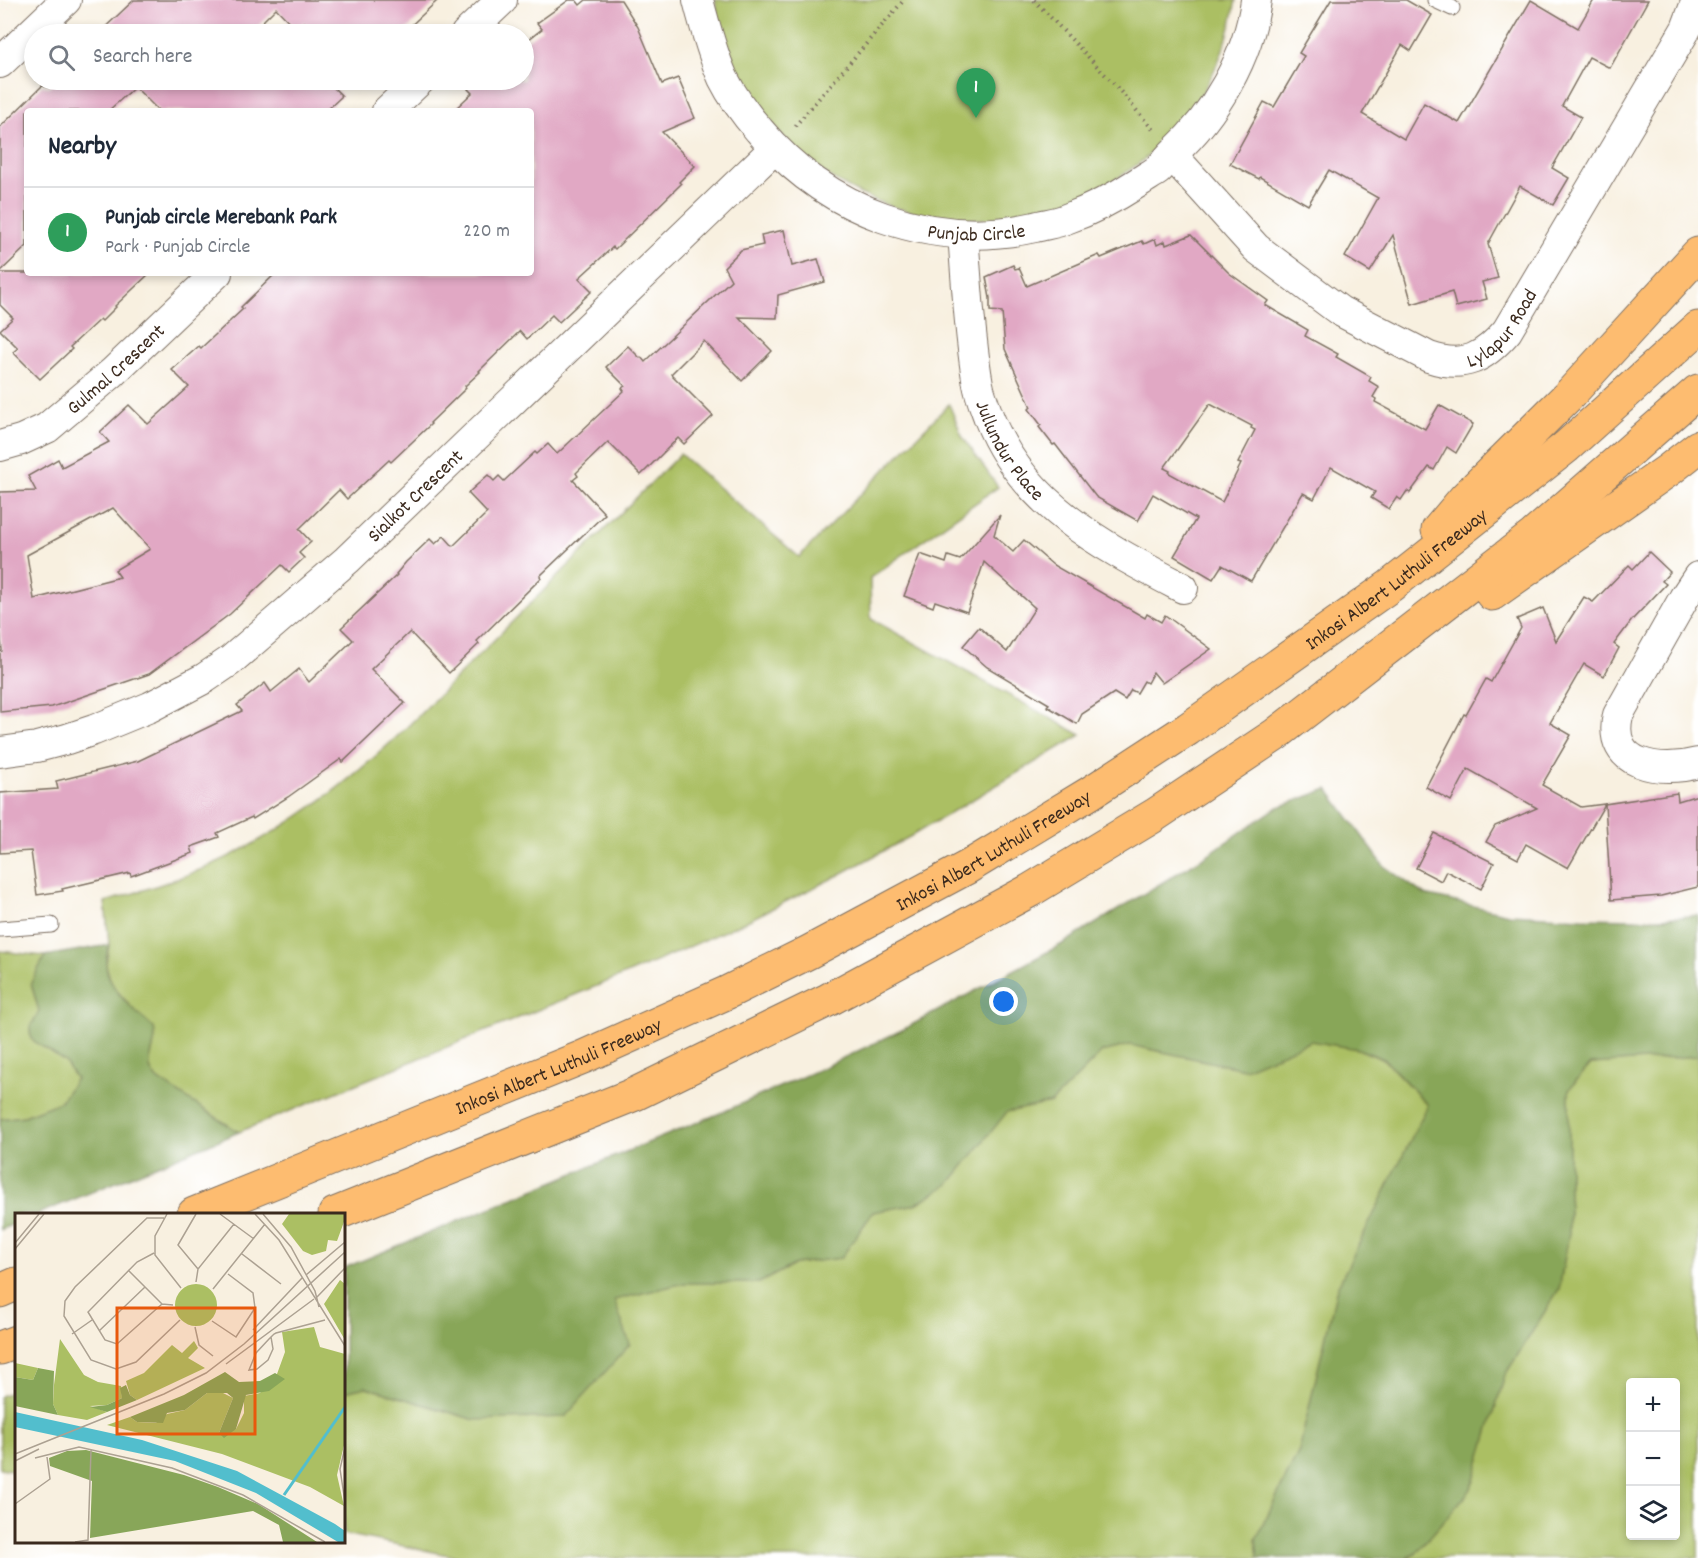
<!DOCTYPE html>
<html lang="en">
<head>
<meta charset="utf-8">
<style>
	:root { --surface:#fff; --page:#f2f2f3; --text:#1f2937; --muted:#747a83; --line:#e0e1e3; --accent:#0b8043 }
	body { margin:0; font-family:Dekko,sans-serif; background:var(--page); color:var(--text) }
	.controls { position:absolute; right:18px; bottom:18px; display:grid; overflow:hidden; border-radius:6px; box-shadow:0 3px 9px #0003 }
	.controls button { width:54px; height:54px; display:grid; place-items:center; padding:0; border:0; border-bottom:2px solid var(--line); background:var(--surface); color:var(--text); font:30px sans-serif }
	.you { position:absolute; left:1004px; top:1002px; width:21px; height:21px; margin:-15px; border:4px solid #fff; border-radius:50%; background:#1a73e8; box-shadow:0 0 0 9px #1a73e833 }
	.badge { display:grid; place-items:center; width:39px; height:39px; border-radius:50%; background:var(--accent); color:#fff; font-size:20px; font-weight:700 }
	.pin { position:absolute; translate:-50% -50px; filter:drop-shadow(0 2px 3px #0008) }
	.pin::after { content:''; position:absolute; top:32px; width:21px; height:18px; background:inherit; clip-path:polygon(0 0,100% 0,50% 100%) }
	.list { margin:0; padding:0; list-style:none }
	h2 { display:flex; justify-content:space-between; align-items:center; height:78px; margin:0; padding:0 24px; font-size:26px }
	h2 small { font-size:20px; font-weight:400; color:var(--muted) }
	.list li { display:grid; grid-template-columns:39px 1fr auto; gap:18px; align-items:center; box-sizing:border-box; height:90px; padding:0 24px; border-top:2px solid var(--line) }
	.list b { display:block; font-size:22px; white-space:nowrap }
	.list p { margin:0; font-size:20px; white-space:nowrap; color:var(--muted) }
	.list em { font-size:20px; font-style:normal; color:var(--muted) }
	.icon { flex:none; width:33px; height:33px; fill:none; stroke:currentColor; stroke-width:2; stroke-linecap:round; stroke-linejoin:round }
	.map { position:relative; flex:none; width:1698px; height:1558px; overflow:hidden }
	.search { position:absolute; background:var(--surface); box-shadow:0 3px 9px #0003; left:24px; top:24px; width:510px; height:66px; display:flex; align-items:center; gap:15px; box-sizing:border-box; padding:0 21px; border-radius:33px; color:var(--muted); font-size:22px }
	.panel { position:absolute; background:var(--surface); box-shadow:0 3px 9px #0003; left:24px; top:108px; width:510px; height:168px; border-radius:6px }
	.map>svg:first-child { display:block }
	.green { fill:#abbf63; stroke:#737440; stroke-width:1.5; fill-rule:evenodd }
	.forest { fill:#88a659; stroke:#62683c; stroke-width:1.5 }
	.building { fill:#e1a8c4; fill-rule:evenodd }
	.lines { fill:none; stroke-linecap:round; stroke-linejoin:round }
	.lane-casing { stroke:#7d6f62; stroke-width:17 }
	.street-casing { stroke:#7d6f62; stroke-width:32 }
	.highway-casing { stroke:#7d6f62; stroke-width:35 }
	.path { stroke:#7d6f62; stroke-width:4; stroke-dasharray:1.5 4.5; stroke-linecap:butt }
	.lane { stroke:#fff; stroke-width:15 }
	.street { stroke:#fff; stroke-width:30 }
	.highway { stroke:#fdbc70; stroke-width:33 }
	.labels { text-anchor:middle; stroke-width:4.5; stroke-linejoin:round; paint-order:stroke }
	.street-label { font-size:20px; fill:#3b2a1e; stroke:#fff }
	.inset-river { fill:none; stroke:#52becd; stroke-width:3 }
	.inset-road { fill:none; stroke:#aca192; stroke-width:1.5 }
	.view { fill:#e8590c; fill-opacity:0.15; stroke:#e8590c; stroke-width:3 }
	.inset-edge { fill:none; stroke:#3b2a1e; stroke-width:3 }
</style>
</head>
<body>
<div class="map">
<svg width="1698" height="1558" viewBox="0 0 1698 1558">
	<rect width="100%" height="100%" fill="#fff"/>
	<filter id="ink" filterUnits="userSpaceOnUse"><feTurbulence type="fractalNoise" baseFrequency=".0167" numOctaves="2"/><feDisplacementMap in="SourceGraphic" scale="12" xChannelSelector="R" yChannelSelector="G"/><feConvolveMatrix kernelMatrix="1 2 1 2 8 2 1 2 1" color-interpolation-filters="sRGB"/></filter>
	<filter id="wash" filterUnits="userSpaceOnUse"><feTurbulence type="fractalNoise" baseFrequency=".008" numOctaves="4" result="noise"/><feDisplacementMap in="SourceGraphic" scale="24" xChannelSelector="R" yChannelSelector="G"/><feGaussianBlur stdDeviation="1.35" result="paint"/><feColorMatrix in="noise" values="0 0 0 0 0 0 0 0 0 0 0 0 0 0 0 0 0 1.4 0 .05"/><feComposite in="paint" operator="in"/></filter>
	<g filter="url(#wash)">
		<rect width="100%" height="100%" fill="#f8f0e0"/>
		<g class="green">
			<path d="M715 0H1236C1199 224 908 298 768 119 741 84 722 44 715 0Z"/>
			<path d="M949 404 962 436 998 487 870 578 871 619 1081 735 913 835 839 875 747 921 653 963 239 1132 158 1080C144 1066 151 1060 154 1043 155 1039 155 1033 154 1028L133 1009 112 985 106 965 109 945 105 902C140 891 176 881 209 866 286 831 347 785 407 727L680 454 799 557Z"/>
			<polygon points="0,951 45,956 31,983 39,1011 30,1028 31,1039 65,1062 76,1079 60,1102 24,1116 0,1119"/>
			<polygon points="1311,1041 1358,1049 1384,1060 1428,1105 1337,1288 1299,1451 1256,1539 1258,1558 463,1558 344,1534 344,1392 366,1387 475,1420 613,1300 684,1283 759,1283 795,1264 841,1257 873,1212 916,1204 949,1184 1007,1111 1051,1103 1102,1052 1130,1045 1244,1069"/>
			<path d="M1698 1056V1558H1406L1416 1553 1471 1489 1505 1375 1559 1289 1569 1233V1089L1591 1064ZM1630 1382H1676V1536H1630Z"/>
			<polygon points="16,1390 16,1471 0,1468 0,1396"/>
		</g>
		<g class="forest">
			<polygon points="1328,789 1384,866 1425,895 1509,914 1582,918 1638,919 1680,917 1698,915 1698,1056 1591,1064 1569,1089 1569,1233 1559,1289 1505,1375 1471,1489 1416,1553 1406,1558 1258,1558 1256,1539 1299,1451 1337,1288 1428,1105 1384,1059 1358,1049 1311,1041 1244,1069 1130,1045 1102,1052 1051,1103 1007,1112 949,1184 916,1204 873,1212 841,1258 795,1264 759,1283 684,1283 614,1300 630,1344 565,1417 475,1420 366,1387 344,1392 344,1268 725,1111 822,1068 904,1029 1064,943 1207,855 1276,808"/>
			<path d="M109 945C108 951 105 958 106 964 107 989 137 1013 154 1028 155 1033 155 1039 154 1043 151 1060 144 1066 158 1080L239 1132 38 1214H16V1223L0 1230V1119L25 1116 60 1102 76 1079 65 1062 31 1039 30 1028 39 1011 31 983 45 956Z"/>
		</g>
		<g id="blocks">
			<g class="building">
				<polygon points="134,0 438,0 402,34 316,34 304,22 296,29 276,8 250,34 98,34"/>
				<path d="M569 0H576L580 5 586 0H621L638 27 662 84 678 78 695 118 662 132 695 166 679 182 681 184 615 249 613 247 579 278 592 291 559 322 552 315 527 339 520 331 479 371 480 372 465 386 466 388 430 423 431 424 391 462 389 460 347 499 339 490 299 529 311 542 299 553 304 558 289 572 282 565 230 614 149 674 52 707 0 712V652L2 651 0 626V492L36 491 28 476 58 459 62 467 109 442 100 432 129 405 148 424 189 387 172 370 199 346 201 348 243 309 241 307 276 273H531V111H453L472 93 468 89 479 80H524V43L542 29 537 23ZM113 508 150 549 115 570 120 577 34 599 27 555Z"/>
				<polygon points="1331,0 1406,0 1432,15 1411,51 1402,45 1362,114 1404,139 1424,103 1459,123 1531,0 1578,28 1594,0 1648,0 1610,68 1589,57 1562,106 1581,117 1552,168 1569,178 1553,205 1520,186 1488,244 1498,278 1482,282 1487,299 1456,307 1452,292 1412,304 1393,235 1370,272 1345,257 1378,198 1329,170 1308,205 1260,177 1259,179 1230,164 1264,102 1274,107 1304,56 1299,53"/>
				<polygon points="57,80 326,80 342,96 326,111 159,111 135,87 108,111 27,111 27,246 0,272 0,127 42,86 49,87"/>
				<polygon points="784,230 792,266 818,259 825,282 778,295 777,318 739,317 772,351 742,381 704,341 671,374 713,416 684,444 678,438 641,475 608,442 576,473 578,476 573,480 605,514 540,576 541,578 477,641 479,644 449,673 410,632 371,669 405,703 343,762 341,759 288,797 253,819 252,817 217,833 219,837 191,847 193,853 131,876 130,873 62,889 63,891 37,895 31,851 0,853 0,793 58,789 56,781 138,761 242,711 237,705 265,683 271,692 299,669 309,682 353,640 341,628 397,575 396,574 406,562 430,539 435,544 444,536 453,546 487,513 468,493 488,475 494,481 499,476 504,481 535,452 537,454 548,444 557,454 624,391 622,388 625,386 606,367 628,346 640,358 641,357 645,362 731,280 724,267 741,250 763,245 761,235"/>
				<path d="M1191 235 1229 273 1268 301 1265 305 1308 330 1305 336 1338 354 1336 357 1371 377 1369 381 1379 387 1373 397 1376 399 1375 402 1425 429 1439 405 1473 424 1456 453 1447 447 1434 470 1429 467 1410 493 1407 491 1401 500 1397 497 1389 509 1371 498 1375 492 1331 467 1314 499 1303 493 1251 581 1222 565 1213 579 1174 556 1196 519 1153 494 1138 521 1096 497 1055 444 1053 445 1039 427 1041 425 1029 409 1031 407 1005 349 1002 312 990 311V298L986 277 1013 265 1015 269 1019 268 1027 286 1099 255 1101 258 1142 241 1144 244 1155 239 1157 245 1165 241 1166 245ZM1210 404 1252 426 1251 428 1255 430 1238 463 1241 464 1222 502 1169 473 1170 471 1164 468Z"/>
				<polygon points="0,273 150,273 115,306 116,307 102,321 100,319 70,347 72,349 40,379 13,352 18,348 0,330 13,318 0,305"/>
				<polygon points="1000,515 994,535 1013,552 1024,540 1053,565 1145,618 1147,614 1161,622 1165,615 1211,649 1162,683 1153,672 1147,683 1144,681 1137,693 1131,690 1125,700 1114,693 1082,714 1077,724 1047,706 1049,704 987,667 963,646 979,627 1007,652 1035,608 984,562 967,612 935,601 933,607 904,596 920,554 946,563 948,556 960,560"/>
				<polygon points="1649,552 1670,572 1662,581 1666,584 1632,620 1614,644 1619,648 1604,676 1584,664 1550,723 1571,735 1542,785 1581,807 1605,804 1568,868 1526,844 1518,859 1486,842 1495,826 1537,808 1468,769 1451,801 1426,787 1464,714 1466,715 1486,679 1491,682 1521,628 1517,619 1543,608 1556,641 1584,597 1593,602 1629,565 1633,569"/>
				<polygon points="1677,793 1678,801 1698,795 1698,887 1661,896 1611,900 1605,804"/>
				<polygon points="1434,833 1494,863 1481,889 1446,871 1441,881 1416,868"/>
			</g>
		</g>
	</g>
	<g filter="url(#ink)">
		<use href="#blocks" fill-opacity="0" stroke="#7d6f62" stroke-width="1.5"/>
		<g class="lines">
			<g class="lane-casing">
				<g id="lane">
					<polyline points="1435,0 1452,8"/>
					<polyline points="0,929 51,925"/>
				</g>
			</g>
			<g class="street-casing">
				<g id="street">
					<path id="s1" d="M698 0C705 27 712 53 723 78 732 96 745 114 759 130 826 211 932 250 1035 227 1046 224 1057 223 1066 219 1092 210 1116 197 1139 182 1145 178 1152 174 1158 170 1163 165 1168 158 1173 153 1215 115 1249 56 1256 0"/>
					<polyline points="466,34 502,0"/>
					<polyline points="0,63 66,0"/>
					<polyline points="387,111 420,80"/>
					<path id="s2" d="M1172 155 1256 248 1340 311 1429 357C1464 369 1484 358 1507 331L1686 29 1697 0"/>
					<path id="s3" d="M963 234C967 283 969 334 978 384 980 395 985 407 989 418 1023 506 1105 547 1183 588"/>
					<path id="s4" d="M0 446 21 440 47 428 112 373 217 273"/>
					<path d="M1698 577 1684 598 1618 715C1606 767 1661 773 1698 763"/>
					<path id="s5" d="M0 752 37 747 67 739 94 730 150 707 205 678 230 661 347 560 774 149"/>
				</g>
			</g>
			<g class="highway-casing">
				<g id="highway">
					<polyline points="1438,530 1465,498 1571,393 1698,254"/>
					<polyline points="1492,594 1670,469 1698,447"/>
					<path id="s6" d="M194 1214 583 1057 726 993 809 952 968 867 1090 793 1188 729 1390 586 1566 447 1698 328"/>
					<polyline points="335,1214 635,1094 828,1000 1029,891 1155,815 1275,735 1534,535 1698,391"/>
					<polyline points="0,1291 16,1284"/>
					<polyline points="0,1348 16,1342"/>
				</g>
			</g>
			<g class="path">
				<polyline points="1034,0 1114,84 1155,132"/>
				<polyline points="795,126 904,0"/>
			</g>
			<use href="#lane" class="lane"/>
			<use href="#street" class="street"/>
			<use href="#highway" class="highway"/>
		</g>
	</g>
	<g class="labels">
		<g class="street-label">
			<text dy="7" stroke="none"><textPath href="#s1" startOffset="394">Punjab Circle</textPath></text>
			<text dy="7" stroke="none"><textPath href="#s2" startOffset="418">Lylapur Road</textPath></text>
			<text dy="7" stroke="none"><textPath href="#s4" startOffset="141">Gulmal Crescent</textPath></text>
			<text dy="7" stroke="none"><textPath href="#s3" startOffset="225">Jullundur Place</textPath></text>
			<text dy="7" stroke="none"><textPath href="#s5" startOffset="498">Sialkot Crescent</textPath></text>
			<text dy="7" stroke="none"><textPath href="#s6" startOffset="1365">Inkosi Albert Luthuli Freeway</textPath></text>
			<text dy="7" stroke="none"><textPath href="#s6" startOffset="879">Inkosi Albert Luthuli Freeway</textPath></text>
			<text dy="7" stroke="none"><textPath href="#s6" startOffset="393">Inkosi Albert Luthuli Freeway</textPath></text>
		</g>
	</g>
	<g transform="translate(15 1213)">
		<rect width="330" height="330" fill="#f8f0e0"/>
		<path d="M274 1H330V6L322 28 313 27 311 38 297 42 288 38 267 11ZM325 67 330 71V127L309 91ZM160 92a21 21 0 1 1 42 0a21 21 0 1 1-42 0ZM299 114 305 134 330 141V228L322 262 329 293 295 274 207 241 92 212 115 204 122 209 141 210 152 201 170 197 192 180H208L218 185 204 220 221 216 229 200V183L245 180 262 161 270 139 267 119ZM45 126 69 162 83 169 106 173 107 185 92 192 75 193 92 199 72 207 43 202 38 191 39 172ZM179 128 183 135 173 145 190 155 122 187 115 182 111 168 129 160 157 132 167 140ZM0 150 23 155 18 167 0 164Z" fill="#abbf63"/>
		<path d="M23 155 39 158 38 191 43 202 0 193V164L18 167ZM210 159 224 169 245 168 260 160 270 166 254 178 231 182 221 216 209 225 204 220 218 185 212 180H192L170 197 152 200 148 210 122 209 115 204 169 182ZM111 172 115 182 122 187 92 199 75 194 92 192 107 185 105 175ZM71 237 169 262 203 274 243 291 302 329H268L264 312 238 298 75 325 77 268 35 253 34 245 52 238Z" fill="#88a659"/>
		<path d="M0 199 127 227 222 258 320 311 330 318V329H323L241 280 160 248 0 214Z" fill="#52becd"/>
		<path class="inset-river" d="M269 282 330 194"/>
		<path class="inset-road" d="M152 1 140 23V42L166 75M181 1 163 32 183 56M205 1 239 26M240 1 264 27 330 133M248 1 276 34 300 78 304 94M149 5H132L60 74 50 88 49 103 76 147 101 156 121 149 165 107M0 30 24 1M0 36 29 1M139 40 122 49 73 99 90 127 102 131 147 91 158 92M227 41 266 71M113 57 147 91M291 62 330 29M181 69 183 56 219 11M198 76 250 11M302 84 330 55M197 108 221 124 240 95 238 80 213 61M180 114 184 132 198 143M238 117 287 65M84 118 130 74M57 121 77 107M256 124 258 136 253 147 242 156 234 157 241 140 254 126 259 121 261 120 310 107M211 151 299 86M330 234 325 256 330 289M0 241 149 181 191 160 229 131 330 39M20 245 64 234 157 255 228 282 310 329M0 248 24 236M0 291 35 266 32 244M60 329 73 327 76 237"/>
		<path class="view" d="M102 95H240V221H102Z"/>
		<rect width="330" height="330" class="inset-edge"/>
	</g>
</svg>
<div class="controls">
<button>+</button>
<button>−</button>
<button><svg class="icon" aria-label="layers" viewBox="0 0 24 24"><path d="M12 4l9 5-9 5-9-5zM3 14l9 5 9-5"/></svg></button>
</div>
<div class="you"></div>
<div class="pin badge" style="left:976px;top:118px;background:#2e9e5b">1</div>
<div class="search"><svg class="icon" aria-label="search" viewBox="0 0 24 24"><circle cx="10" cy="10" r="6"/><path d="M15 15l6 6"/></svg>Search here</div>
<section class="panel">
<h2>Nearby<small></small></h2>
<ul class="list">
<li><span class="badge" style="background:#2e9e5b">1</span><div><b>Punjab circle Merebank Park</b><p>Park · Punjab Circle</p></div><em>220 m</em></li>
</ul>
</section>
</div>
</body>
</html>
